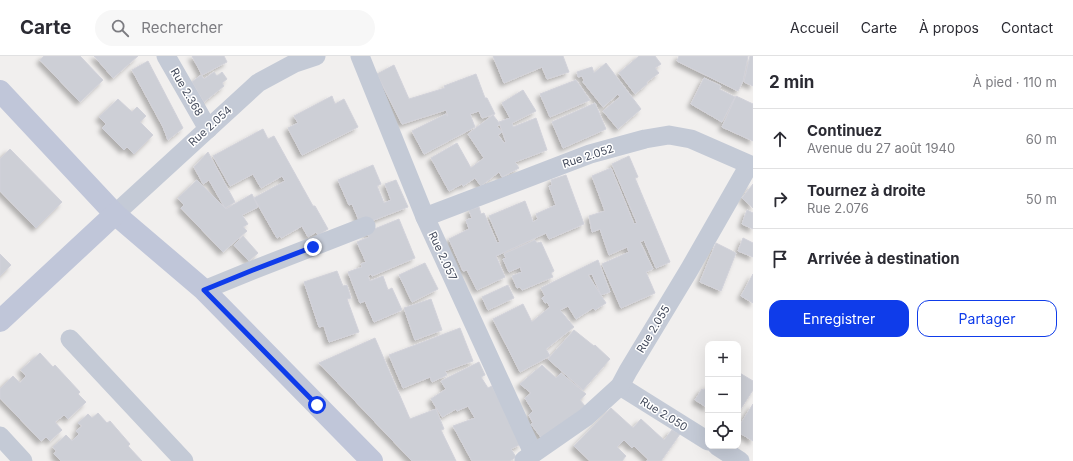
<!DOCTYPE html>
<html lang="fr">
<head>
<meta charset="utf-8">
<style>
	:root { --surface:#fff; --page:#f7f7f7; --text:#2b2b33; --muted:#7c7c81; --line:#e1e1e2; --accent:#0f3cea }
	body { margin:0; font-family:Inter,sans-serif; background:var(--page); color:var(--text) }
	.controls { position:absolute; right:12px; bottom:12px; display:grid; overflow:hidden; border-radius:8px; box-shadow:0 4px 16px #0002 }
	.controls button { width:36px; height:36px; display:grid; place-items:center; padding:0; border:0; border-bottom:1px solid var(--line); background:var(--surface); color:var(--text); font:20px sans-serif }
	.stop { position:absolute; width:12px; height:12px; margin:-9px; border:3px solid #0f3cea; border-radius:50%; background:#fff }
	.stop.end { background:#0f3cea; border-color:#fff; box-shadow:0 1px 4px #0008 }
	.list { margin:0; padding:0; list-style:none }
	h2 { display:flex; justify-content:space-between; align-items:center; height:52px; margin:0; padding:0 16px; font-size:17px }
	h2 small { font-size:13px; font-weight:400; color:var(--muted) }
	.list li { display:grid; grid-template-columns:26px 1fr auto; gap:12px; align-items:center; box-sizing:border-box; height:60px; padding:0 16px; border-top:1px solid var(--line) }
	.list b { display:block; font-size:15px; white-space:nowrap }
	.list p { margin:0; font-size:13px; white-space:nowrap; color:var(--muted) }
	.list em { font-size:13px; font-style:normal; color:var(--muted) }
	.actions { display:flex; gap:8px; padding:12px 16px }
	.actions a { flex:1; padding:9px 0; border:1px solid var(--accent); border-radius:12px; text-align:center; font-size:14px; color:var(--accent) }
	.actions .main { background:var(--accent); color:#fff }
	.icon { flex:none; width:22px; height:22px; fill:none; stroke:currentColor; stroke-width:2; stroke-linecap:round; stroke-linejoin:round }
	.map { position:relative; flex:none; width:753px; height:405px; overflow:hidden }
	header { display:flex; align-items:center; gap:24px; box-sizing:border-box; height:56px; padding:0 20px; background:var(--surface); border-bottom:1px solid var(--line) }
	header strong { font-size:19px }
	nav { display:flex; gap:22px; margin-inline-start:auto; font-size:14px }
	.search { width:280px; height:36px; background:var(--page); display:flex; align-items:center; gap:10px; box-sizing:border-box; padding:0 14px; border-radius:22px; color:var(--muted); font-size:15px }
	main { display:flex }
	aside { flex:1; background:var(--surface) }
	.map>svg:first-child { display:block }
	.building { fill:#cdcfd6; stroke:#d2d2da; filter:url(#shadow) }
	.lines { fill:none; stroke-linecap:round; stroke-linejoin:round }
	.street { stroke:#c4cad6; stroke-width:19 }
	.secondary { stroke:#c0c6d9; stroke-width:22 }
	.route { stroke:#0f3cea; stroke-width:5 }
	.labels { text-anchor:middle; stroke-width:3; stroke-linejoin:round; paint-order:stroke }
	.street-label { font-size:11px; fill:#454c5d; stroke:#fff }
</style>
</head>
<body>
<header>
<strong>Carte</strong>
<div class="search"><svg class="icon" aria-label="search" viewBox="0 0 24 24"><circle cx="10" cy="10" r="6"/><path d="M15 15l6 6"/></svg>Rechercher</div>
<nav><a>Accueil</a><a>Carte</a><a>À propos</a><a>Contact</a></nav>
</header>
<main>
<div class="map">
<svg width="753" height="405" viewBox="0 0 753 405">
	<defs>
		<filter id="shadow"><feDropShadow dx="-3.5" dy="3.5" stdDeviation="2" flood-color="#0004"/></filter>
	</defs>
	<rect width="100%" height="100%" fill="#f1efee"/>
	<g class="building">
		<polygon points="44,0 80,0 103,24 80,46 40,4"/>
		<polygon points="94,0 138,0 113,22"/>
		<polygon points="192,0 224,0 227,6 202,19"/>
		<polygon points="493,0 563,0 569,16 547,23 542,11 504,27"/>
		<polygon points="639,0 655,0 661,8 655,12 659,17 647,26 647,28 635,38 619,17"/>
		<polygon points="679,0 748,0 743,25 738,35 677,5"/>
		<polygon points="750,0 753,0 753,30 744,26"/>
		<polygon points="148,5 183,72 168,84 163,71 132,14"/>
		<polygon points="606,7 641,53 618,73 603,55 620,41 618,38 603,51 583,26 584,24 582,20 578,21 577,16 592,11 594,17"/>
		<polygon points="394,9 409,43 445,32 444,30 476,18 485,42 487,42 495,58 482,62 479,55 470,58 475,71 424,98 412,75 446,58 447,60 448,60 446,54 402,68 377,18"/>
		<polygon points="214,16 217,20 222,16 227,23 222,27 224,30 204,46 192,26 201,19 204,23"/>
		<polygon points="704,22 721,30 719,33 735,41 722,66 691,48"/>
		<polygon points="576,24 590,44 550,61 540,38"/>
		<polygon points="523,34 536,55 512,67 513,71 536,62 547,94 515,106 519,112 502,121 499,116 481,130 475,122 463,130 462,128 449,135 431,102 457,87 471,112 484,102 468,78 493,59 500,68 497,70 502,76 498,79 504,87 506,86 499,66 510,62 502,47"/>
		<polygon points="332,40 335,48 344,43 358,71 302,99 288,72 298,67 294,60"/>
		<polygon points="736,40 753,48 753,85 722,71"/>
		<polygon points="118,43 132,56 137,51 146,60 140,66 153,79 134,98 127,91 124,94 102,72 106,68 99,61"/>
		<polygon points="595,47 606,73 563,92 552,66"/>
		<polygon points="263,73 268,83 274,80 313,150 315,150 328,173 318,179 316,176 308,181 302,170 281,182 280,180 277,182 254,142 285,125 282,120 261,132 253,118 230,130 213,100"/>
		<polygon points="10,93 62,146 36,172 0,135 0,103"/>
		<polygon points="208,96 235,146 225,152 209,124 203,128 194,111"/>
		<polygon points="629,100 638,121 635,122 670,206 656,212 644,184 640,186 653,213 646,216 655,237 621,252 602,208 629,196 627,191 609,199 600,173 592,176 589,160 605,155 592,120 611,112 634,168 637,167 612,108"/>
		<polygon points="373,109 381,128 377,130 384,147 391,144 385,128 396,124 408,151 361,169 352,148 349,149 338,124"/>
		<polygon points="566,119 584,168 549,183 546,177 496,200 505,221 477,234 467,214 463,215 449,183 469,173 466,164 472,162 469,154 479,151 481,158 484,157 497,187 500,186 489,160 525,145 533,166 538,163 536,158 556,149 549,130 552,129 551,124"/>
		<polygon points="197,124 226,153 252,138 258,151 242,159 248,168 243,171 247,175 223,196 181,152 184,149 178,142"/>
		<polygon points="753,128 753,152 742,142"/>
		<polygon points="747,154 753,157 753,173 742,168"/>
		<polygon points="399,163 415,202 372,220 371,218 368,220 370,225 383,220 388,234 392,232 402,254 374,266 365,245 360,247 348,216 362,211 361,208 366,206 357,186 369,181 367,176"/>
		<polygon points="243,180 258,197 249,205 234,189"/>
		<polygon points="743,182 753,187 753,201 738,195"/>
		<polygon points="535,184 537,187 541,186 554,215 551,217 553,221 522,234 520,231 517,232 512,220 522,216 520,211 509,216 503,203 506,202 504,198"/>
		<polygon points="716,187 736,197 721,235 700,226"/>
		<polygon points="0,198 11,209 0,220"/>
		<polygon points="598,204 610,236 601,239 592,218 588,219 606,247 595,254 593,252 576,263 568,250 560,254 574,271 546,293 550,300 520,316 493,263 523,248 532,266 550,251 547,246 545,247 542,242 545,240 541,232"/>
		<polygon points="425,207 438,233 412,246 399,219"/>
		<polygon points="337,215 343,230 347,229 351,242 347,243 359,276 329,286 324,270 319,271 304,226"/>
		<polygon points="753,218 753,247 741,240"/>
		<polygon points="508,229 514,242 488,254 482,241"/>
		<polygon points="431,243 442,274 415,284 404,252"/>
		<polygon points="460,272 473,305 445,315 447,319 432,326 430,321 403,332 389,299"/>
		<polygon points="574,274 594,290 595,289 610,303 583,334 548,303"/>
		<polygon points="375,282 410,363 436,353 444,373 441,374 456,405 427,405 427,404 426,405 412,405 319,307"/>
		<polygon points="40,297 53,311 55,309 80,336 78,338 86,346 68,363 64,359 55,366 62,374 50,385 46,381 41,385 0,342 0,333 13,320 20,327 26,320 21,314"/>
		<polygon points="479,306 485,319 481,321 488,332 492,330 521,388 511,393 516,401 510,405 472,405 453,370 475,362 468,350 457,355 456,353 442,361 431,343 446,333 441,325"/>
		<polygon points="542,309 556,322 561,317 586,338 580,344 585,350 543,384 531,368 533,367 529,359 533,355 525,342 531,337 520,328"/>
		<polygon points="738,316 753,325 753,334 738,357"/>
		<polygon points="708,328 708,352 695,344 702,333 704,334"/>
		<polygon points="753,348 753,385 738,376 738,372"/>
		<polygon points="611,352 633,372 641,363 664,384 672,374 680,378 661,405 647,405 648,403 634,390 632,392 624,384 617,391 626,400 622,405 590,405 574,390"/>
		<polygon points="98,357 107,367 110,365 130,388 128,390 142,405 61,405 54,398 56,395 53,391 66,379 72,385 79,378 76,375 82,370 78,367 88,358 92,362"/>
	</g>
	<g class="lines">
		<g class="street">
			<polyline points="166,0 208,73"/>
			<polyline points="360,0 425,161 533,397"/>
			<polyline points="115,158 258,27 295,7 316,0"/>
			<polyline points="425,161 590,98 645,83 669,79 691,83 753,110"/>
			<polyline points="204,234 253,214 366,170"/>
			<polyline points="70,283 184,405"/>
			<polyline points="620,330 708,385"/>
			<polyline points="0,380 23,405"/>
			<polyline points="717,390 740,405"/>
			<polyline points="524,404 586,361 620,330 628,315 689,214 749,109"/>
		</g>
		<g class="secondary">
			<polyline points="0,35 115,158 204,234 372,405"/>
			<polyline points="0,265 115,158"/>
		</g>
	</g>
	<g class="lines">
		<polyline class="route" points="313,191 253,214 204,234 317,349"/>
	</g>
	<g class="labels">
		<g class="street-label">
			<text transform="translate(187 36) rotate(60)" y="4">Rue 2.368</text>
			<text transform="translate(210 70) rotate(-42)" y="4">Rue 2.054</text>
			<text transform="translate(588 100) rotate(-18)" y="4">Rue 2.052</text>
			<text transform="translate(443 200) rotate(65)" y="4">Rue 2.057</text>
			<text transform="translate(653 273) rotate(-59)" y="4">Rue 2.055</text>
			<text transform="translate(664 358) rotate(32)" y="4">Rue 2.050</text>
		</g>
	</g>
</svg>
<div class="controls">
<button>+</button>
<button>−</button>
<button><svg class="icon" aria-label="locate" viewBox="0 0 24 24"><circle cx="12" cy="12" r="6"/><path d="M12 2v4M12 18v4M2 12h4M18 12h4"/></svg></button>
</div>
<div class="stop" style="left:317px;top:349px"></div>
<div class="stop end" style="left:313px;top:191px"></div>
</div>
<aside>
<h2>2 min<small>À pied · 110 m</small></h2>
<ul class="list">
<li><svg class="icon" aria-label="ahead" viewBox="0 0 24 24"><path d="M12 20V5M6 11l6-6 6 6"/></svg><div><b>Continuez</b><p>Avenue du 27 août 1940</p></div><em>60 m</em></li>
<li><svg class="icon" aria-label="right" viewBox="0 0 24 24"><path d="M7 20v-9h11M14 6l5 5-5 5"/></svg><div><b>Tournez à droite</b><p>Rue 2.076</p></div><em>50 m</em></li>
<li><svg class="icon" aria-label="arrive" viewBox="0 0 24 24"><path d="M6 21V4h12l-3 4 3 4H6"/></svg><div><b>Arrivée à destination</b></div></li>
</ul>
<div class="actions"><a class="main">Enregistrer</a><a>Partager</a></div>
</aside>
</main>
</body>
</html>
